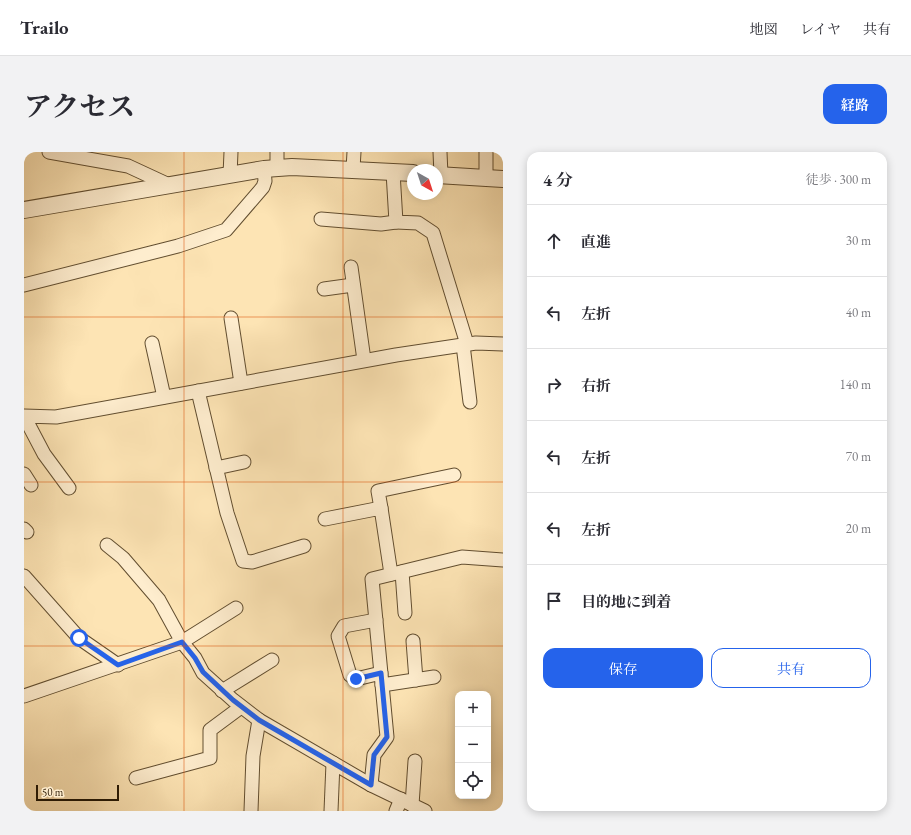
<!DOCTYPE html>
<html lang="ja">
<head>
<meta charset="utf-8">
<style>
	:root { --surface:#fff; --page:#f2f2f3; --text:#2b2b33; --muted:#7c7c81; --line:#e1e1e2; --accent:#2563eb }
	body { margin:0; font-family:"EB Garamond","Noto Serif JP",serif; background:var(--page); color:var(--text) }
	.controls { position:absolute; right:12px; bottom:12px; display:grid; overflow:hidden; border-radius:8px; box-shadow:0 2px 10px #0003 }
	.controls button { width:36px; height:36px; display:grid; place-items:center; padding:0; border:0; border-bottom:1px solid var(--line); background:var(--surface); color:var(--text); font:20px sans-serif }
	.compass { position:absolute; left:383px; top:12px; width:36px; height:36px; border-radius:50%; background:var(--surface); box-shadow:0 2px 10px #0003; rotate:141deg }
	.scale { position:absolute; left:12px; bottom:10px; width:83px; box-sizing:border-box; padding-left:4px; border:2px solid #2f1c04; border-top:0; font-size:11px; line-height:14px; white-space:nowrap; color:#2f1c04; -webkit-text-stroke:3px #feedce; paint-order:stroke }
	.stop { position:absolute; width:12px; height:12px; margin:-9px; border:3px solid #2563eb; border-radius:50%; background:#fff }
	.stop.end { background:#2563eb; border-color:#fff; box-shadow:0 1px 4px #0008 }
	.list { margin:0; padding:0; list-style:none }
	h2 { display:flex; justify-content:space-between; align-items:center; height:52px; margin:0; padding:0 16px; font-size:17px }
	h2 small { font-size:13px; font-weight:400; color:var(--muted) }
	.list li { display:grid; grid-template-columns:26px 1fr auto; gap:12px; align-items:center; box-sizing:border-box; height:72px; padding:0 16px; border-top:1px solid var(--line) }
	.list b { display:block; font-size:15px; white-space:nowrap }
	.list em { font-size:13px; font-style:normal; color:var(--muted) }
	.actions { display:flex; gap:8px; padding:12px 16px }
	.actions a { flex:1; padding:9px 0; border:1px solid var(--accent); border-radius:12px; text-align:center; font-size:14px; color:var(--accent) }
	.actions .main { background:var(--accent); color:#fff }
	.icon { flex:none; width:22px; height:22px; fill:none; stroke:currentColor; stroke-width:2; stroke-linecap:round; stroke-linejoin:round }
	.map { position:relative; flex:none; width:479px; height:659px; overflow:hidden; border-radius:12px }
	header { display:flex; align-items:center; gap:24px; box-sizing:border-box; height:56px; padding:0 20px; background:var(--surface); border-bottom:1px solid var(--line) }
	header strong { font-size:19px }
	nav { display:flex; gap:22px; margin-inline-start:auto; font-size:14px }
	.intro { display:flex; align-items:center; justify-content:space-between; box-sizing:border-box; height:96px; padding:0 24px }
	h1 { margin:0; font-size:28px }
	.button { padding:10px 18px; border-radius:12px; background:var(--accent); color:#fff; font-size:14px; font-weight:700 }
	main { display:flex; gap:24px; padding:0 24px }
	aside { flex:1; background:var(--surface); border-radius:12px; box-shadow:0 2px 10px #0003 }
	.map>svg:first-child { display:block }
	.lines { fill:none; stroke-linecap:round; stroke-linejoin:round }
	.minor-casing { stroke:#624e30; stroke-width:15 }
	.tertiary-casing { stroke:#624e30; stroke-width:18 }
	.minor { stroke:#feedce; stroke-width:13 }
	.tertiary { stroke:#feedce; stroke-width:16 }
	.route { stroke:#2563eb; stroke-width:5 }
	.grid { fill:none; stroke:#df560c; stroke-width:1; stroke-opacity:0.55 }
</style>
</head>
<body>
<header>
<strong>Trailo</strong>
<nav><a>地図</a><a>レイヤ</a><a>共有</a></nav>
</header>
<div class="intro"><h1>アクセス</h1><a class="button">経路</a></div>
<main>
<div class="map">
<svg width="479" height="659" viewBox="0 0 479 659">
	<rect width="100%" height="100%" fill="#fde4b4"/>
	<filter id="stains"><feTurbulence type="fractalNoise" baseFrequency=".005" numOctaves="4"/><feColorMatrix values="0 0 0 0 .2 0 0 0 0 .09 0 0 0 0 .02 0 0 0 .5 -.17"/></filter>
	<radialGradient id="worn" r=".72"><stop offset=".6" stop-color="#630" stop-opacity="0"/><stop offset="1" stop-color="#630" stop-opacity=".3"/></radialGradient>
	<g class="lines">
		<g class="minor-casing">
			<g id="minor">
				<polyline points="25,0 104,14 145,33"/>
				<polyline points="253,0 253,16"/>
				<polyline points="416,0 417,23"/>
				<polyline points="462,0 462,26"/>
				<polyline points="329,17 330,0"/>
				<polyline points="369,20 372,70 394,71 409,81 443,192"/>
				<polyline points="206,23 207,0"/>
				<polyline points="297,67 357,72 372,70"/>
				<polyline points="327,115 340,208"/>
				<polyline points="0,133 154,94 202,78 239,35 241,29 240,17"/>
				<polyline points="300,137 329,133"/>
				<polyline points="207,166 217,231"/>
				<polyline points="128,191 140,245"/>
				<polyline points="439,193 446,250"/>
				<polyline points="174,239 203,361 219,409 228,410 280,394"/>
				<polyline points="192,316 220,310"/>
				<polyline points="0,322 7,333"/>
				<polyline points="45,336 20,302 0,264 32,265 372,203 452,191 479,192"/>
				<polyline points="357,356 354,339 430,323"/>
				<polyline points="301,367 357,356 367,422"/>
				<polyline points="0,377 3,380"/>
				<polyline points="83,393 99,406 135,448 158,490 171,506 179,521 209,548 235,568 347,633 401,659"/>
				<polyline points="378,420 381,461"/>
				<polyline points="0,424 55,486 94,513"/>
				<polyline points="352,468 320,474 314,484 326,523 332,527 357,521"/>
				<polyline points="389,489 392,528"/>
				<polyline points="358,533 410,525"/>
				<polyline points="198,539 248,508"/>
				<polyline points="0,544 158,490 212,456"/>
				<polyline points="112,626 186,606 186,578 217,555"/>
				<polyline points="347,633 350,603 363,585 348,427 438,405 479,408"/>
				<polyline points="388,653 391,609"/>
				<polyline points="227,659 229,604 235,568"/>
				<polyline points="307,659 309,611"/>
				<polyline points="372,659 377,647"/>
			</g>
		</g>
		<g class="tertiary-casing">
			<g id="tertiary">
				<polyline points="413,23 479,27"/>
				<polyline points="0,58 240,17 268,15 389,21"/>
			</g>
		</g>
		<use href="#minor" class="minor"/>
		<use href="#tertiary" class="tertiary"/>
	</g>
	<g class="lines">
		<polyline class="route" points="55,486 94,513 158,490 171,506 179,520 209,548 235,568 347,633 350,603 363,585 357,521 332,527"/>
	</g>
	<path class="grid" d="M160 0V659M319 0V659M0 165H479M0 330H479M0 494H479"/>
	<rect width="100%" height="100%" filter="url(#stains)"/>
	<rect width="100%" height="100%" fill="url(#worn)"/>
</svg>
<div class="controls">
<button>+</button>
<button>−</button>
<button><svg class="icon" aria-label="locate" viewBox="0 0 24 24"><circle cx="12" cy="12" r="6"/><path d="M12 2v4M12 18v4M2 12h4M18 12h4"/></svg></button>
</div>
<svg class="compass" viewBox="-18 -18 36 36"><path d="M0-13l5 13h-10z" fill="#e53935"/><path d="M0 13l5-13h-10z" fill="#7c7c81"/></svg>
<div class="scale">50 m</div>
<div class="stop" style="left:55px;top:486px"></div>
<div class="stop end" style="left:332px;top:527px"></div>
</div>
<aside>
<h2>4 分<small>徒歩 · 300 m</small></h2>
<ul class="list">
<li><svg class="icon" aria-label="ahead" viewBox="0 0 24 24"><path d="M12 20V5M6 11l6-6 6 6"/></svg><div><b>直進</b></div><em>30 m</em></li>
<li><svg class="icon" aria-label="left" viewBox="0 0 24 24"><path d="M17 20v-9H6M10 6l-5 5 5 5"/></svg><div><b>左折</b></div><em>40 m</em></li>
<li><svg class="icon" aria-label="right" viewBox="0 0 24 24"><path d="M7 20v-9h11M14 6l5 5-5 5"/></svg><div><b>右折</b></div><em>140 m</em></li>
<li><svg class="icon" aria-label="left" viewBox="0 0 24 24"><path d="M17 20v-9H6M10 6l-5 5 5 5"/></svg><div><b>左折</b></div><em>70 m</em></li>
<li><svg class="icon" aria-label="left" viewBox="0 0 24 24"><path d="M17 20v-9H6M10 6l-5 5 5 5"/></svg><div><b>左折</b></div><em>20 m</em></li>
<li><svg class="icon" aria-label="arrive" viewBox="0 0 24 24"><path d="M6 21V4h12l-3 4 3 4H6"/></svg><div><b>目的地に到着</b></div></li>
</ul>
<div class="actions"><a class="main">保存</a><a>共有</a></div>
</aside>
</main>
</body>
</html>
